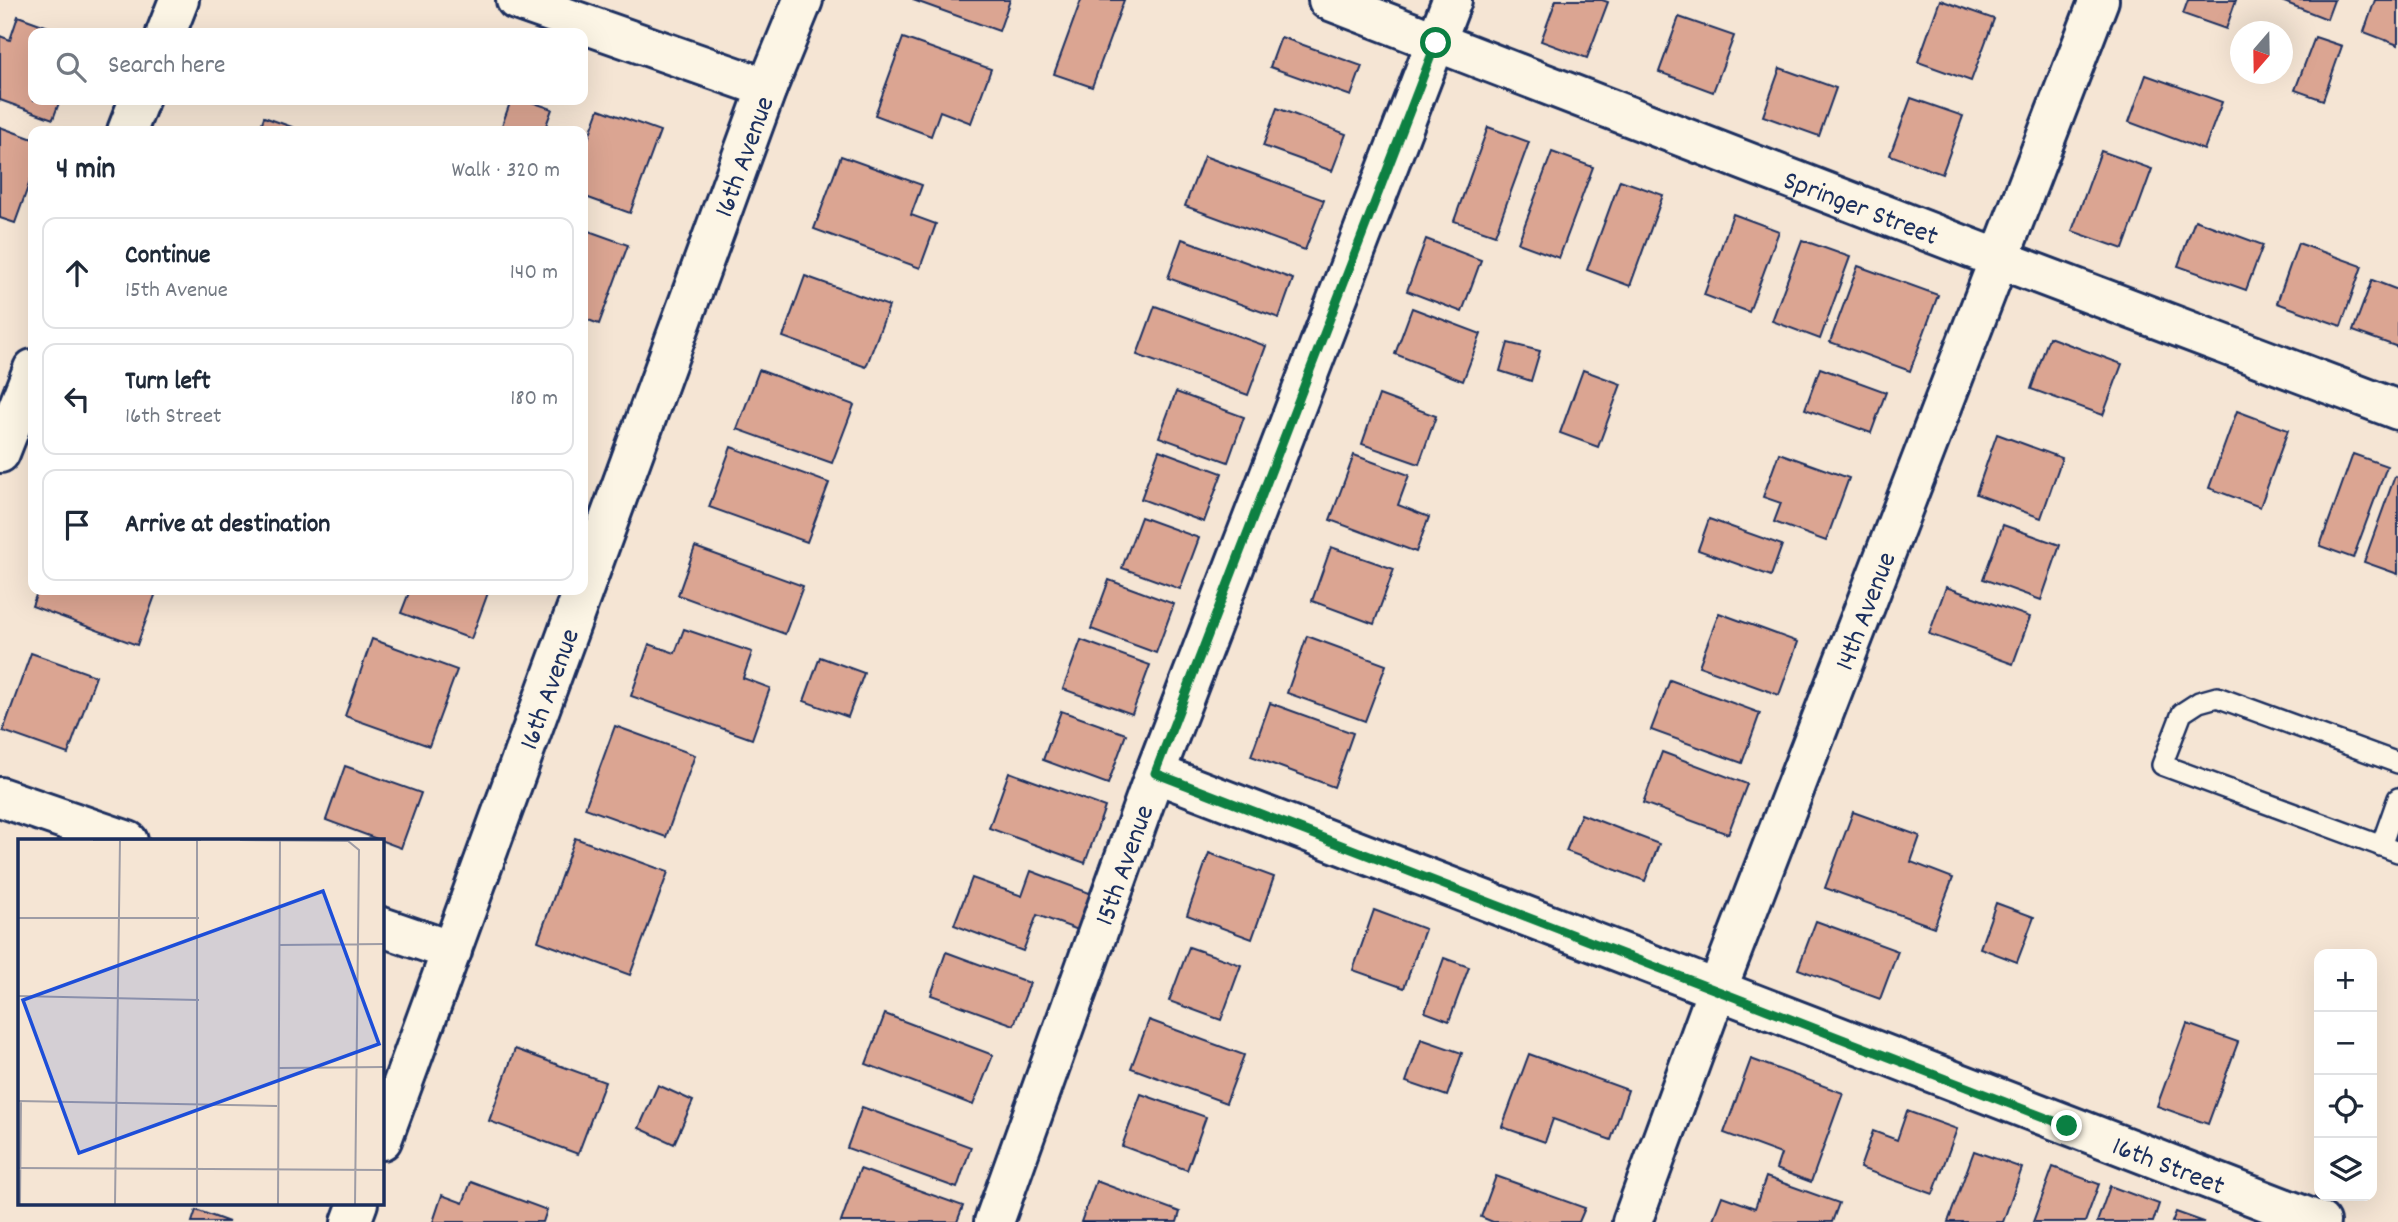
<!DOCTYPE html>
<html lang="en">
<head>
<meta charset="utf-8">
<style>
	:root { --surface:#fff; --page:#f2f2f3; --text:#1f2937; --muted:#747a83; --line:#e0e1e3 }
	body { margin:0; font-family:Dekko,sans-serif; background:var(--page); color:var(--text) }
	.controls { position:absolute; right:21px; bottom:21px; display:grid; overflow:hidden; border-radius:14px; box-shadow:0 7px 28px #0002 }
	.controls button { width:63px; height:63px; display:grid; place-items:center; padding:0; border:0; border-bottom:2px solid var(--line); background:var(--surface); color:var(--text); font:35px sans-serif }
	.compass { position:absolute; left:2230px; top:21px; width:63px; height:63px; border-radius:50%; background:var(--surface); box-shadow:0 7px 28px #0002; rotate:200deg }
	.stop { position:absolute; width:21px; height:21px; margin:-16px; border:5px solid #0b8043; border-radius:50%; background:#fff }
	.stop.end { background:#0b8043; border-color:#fff; box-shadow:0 2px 7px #0008 }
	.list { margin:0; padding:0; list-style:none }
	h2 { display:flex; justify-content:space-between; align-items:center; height:91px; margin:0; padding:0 28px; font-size:30px }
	h2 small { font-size:23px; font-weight:400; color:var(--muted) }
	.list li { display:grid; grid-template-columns:46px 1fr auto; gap:21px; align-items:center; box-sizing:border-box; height:112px; margin:0 14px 14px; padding:0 14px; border:2px solid var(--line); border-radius:14px }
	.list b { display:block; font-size:26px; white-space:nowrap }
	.list p { margin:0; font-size:23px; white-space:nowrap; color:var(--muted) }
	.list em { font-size:23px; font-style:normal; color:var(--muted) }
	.icon { flex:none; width:38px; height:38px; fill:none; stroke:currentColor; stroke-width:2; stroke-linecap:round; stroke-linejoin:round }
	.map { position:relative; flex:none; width:2398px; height:1222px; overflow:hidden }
	.search { position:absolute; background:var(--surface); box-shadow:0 7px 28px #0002; left:28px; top:28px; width:560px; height:77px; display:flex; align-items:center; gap:18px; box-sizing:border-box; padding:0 24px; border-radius:14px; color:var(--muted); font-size:26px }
	.panel { position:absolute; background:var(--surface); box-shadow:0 7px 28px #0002; left:28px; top:126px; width:560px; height:469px; border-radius:14px }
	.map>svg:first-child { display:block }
	.building { fill:#dba592; stroke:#1b2f5e; stroke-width:2 }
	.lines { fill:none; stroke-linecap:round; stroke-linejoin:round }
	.service-casing { stroke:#1b2f5e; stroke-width:24 }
	.minor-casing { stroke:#1b2f5e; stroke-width:44 }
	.service { stroke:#fcf5e5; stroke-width:19 }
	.minor { stroke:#fcf5e5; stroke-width:38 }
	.route { stroke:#0b8043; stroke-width:9 }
	.labels { text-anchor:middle; stroke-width:7; stroke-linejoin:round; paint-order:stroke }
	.street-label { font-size:28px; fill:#1b2f5e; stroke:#fcf5e5 }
	.inset-road { fill:none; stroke:#9e9ca5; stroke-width:2 }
	.view { fill:#1d4ed8; fill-opacity:0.15; stroke:#1d4ed8; stroke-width:3.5 }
	.inset-edge { fill:none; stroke:#1b2f5e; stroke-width:3.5 }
</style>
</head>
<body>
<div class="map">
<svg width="2398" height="1222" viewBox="0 0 2398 1222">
	<rect width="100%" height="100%" fill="#f5e5d4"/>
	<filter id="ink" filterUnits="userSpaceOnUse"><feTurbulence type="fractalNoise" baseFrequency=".0143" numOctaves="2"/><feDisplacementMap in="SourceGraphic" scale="14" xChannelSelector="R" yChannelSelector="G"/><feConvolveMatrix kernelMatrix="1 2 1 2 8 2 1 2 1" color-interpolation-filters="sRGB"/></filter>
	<g filter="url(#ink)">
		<g class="building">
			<polygon points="913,0 1010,0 999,31"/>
			<polygon points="1081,0 1124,0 1092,87 1054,74"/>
			<polygon points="1556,0 1602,0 1608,2 1587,58 1541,41"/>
			<polygon points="1940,0 1994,19 1971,81 1918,62"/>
			<polygon points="2188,0 2236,0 2226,29 2183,14"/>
			<polygon points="2279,0 2334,0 2327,19"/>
			<polygon points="2375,0 2398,0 2398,45 2364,32"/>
			<polygon points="18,16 65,33 33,33 33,100 60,100 53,119 0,100 0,36 10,40"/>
			<polygon points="1679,17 1734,36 1713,92 1659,72"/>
			<polygon points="1281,37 1362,66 1351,96 1270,67"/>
			<polygon points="2315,37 2342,46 2323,100 2295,90"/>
			<polygon points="903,38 991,69 971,123 940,111 931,136 875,115"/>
			<polygon points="1780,68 1836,88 1819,136 1763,116"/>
			<polygon points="2146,75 2222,102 2204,150 2129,122"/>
			<polygon points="1911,98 1963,116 1942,174 1890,155"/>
			<polygon points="511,100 526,100 552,109 544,131 500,131"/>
			<polygon points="1277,108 1346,134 1332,171 1263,146"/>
			<polygon points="599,109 660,131 630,213 583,196 583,153"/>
			<polygon points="264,117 303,131 259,131"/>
			<polygon points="0,127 33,139 33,173 15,223 0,218"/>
			<polygon points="1488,127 1529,142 1495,235 1454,221"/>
			<polygon points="2101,151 2152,169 2123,249 2072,231"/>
			<polygon points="1552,152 1593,167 1559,258 1518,243"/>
			<polygon points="841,156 922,185 911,215 936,224 920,268 814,229"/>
			<polygon points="1204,156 1324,200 1305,250 1185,206"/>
			<polygon points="1620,180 1663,195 1630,286 1587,270"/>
			<polygon points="1733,214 1779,231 1749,312 1704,295"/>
			<polygon points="2195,220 2263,245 2246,290 2178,266"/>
			<polygon points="583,229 628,245 599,324 583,318"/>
			<polygon points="1182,239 1293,279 1279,318 1168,278"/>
			<polygon points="1426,239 1481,260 1462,312 1407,291"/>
			<polygon points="1802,240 1850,257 1820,339 1772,321"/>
			<polygon points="2298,243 2362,266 2341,326 2277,303"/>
			<polygon points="1858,266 1938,295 1910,371 1830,342"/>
			<polygon points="805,276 889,306 866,367 783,337"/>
			<polygon points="2372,280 2398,290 2398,347 2353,331"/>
			<polygon points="1155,306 1266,346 1248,395 1137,355"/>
			<polygon points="1412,308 1481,334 1463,381 1395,354"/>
			<polygon points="2049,337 2122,364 2103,415 2031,389"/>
			<polygon points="1508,343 1540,351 1531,381 1500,371"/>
			<polygon points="1820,368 1886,392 1871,433 1805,409"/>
			<polygon points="759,370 854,405 832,463 737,429"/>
			<polygon points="1583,370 1621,384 1598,447 1560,433"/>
			<polygon points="1176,392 1244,417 1228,462 1159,437"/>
			<polygon points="1379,395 1436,416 1419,464 1362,444"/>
			<polygon points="2237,411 2288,430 2260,507 2209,488"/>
			<polygon points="1997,434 2062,458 2041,518 1976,494"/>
			<polygon points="731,447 829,483 807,542 709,507"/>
			<polygon points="1159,450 1222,473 1204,522 1141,499"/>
			<polygon points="1779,453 1849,478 1826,541 1774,522 1781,503 1763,497"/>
			<polygon points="2353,454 2387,466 2353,558 2320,546"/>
			<polygon points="1354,455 1409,475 1398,505 1429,517 1416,552 1330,520"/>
			<polygon points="2395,476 2398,477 2398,574 2364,562"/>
			<polygon points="1141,517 1199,538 1180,589 1122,568"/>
			<polygon points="1709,519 1782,545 1771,576 1698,550"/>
			<polygon points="2003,525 2060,545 2041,600 1983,579"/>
			<polygon points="695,547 803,586 785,634 678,595"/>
			<polygon points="1331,547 1394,569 1374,624 1312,601"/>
			<polygon points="1109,580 1174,604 1156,653 1091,629"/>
			<polygon points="1946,587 2030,617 2013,664 1929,634"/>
			<polygon points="38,590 157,590 137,645 32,606"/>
			<polygon points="410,590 489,590 471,639 401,613"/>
			<polygon points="1719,613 1798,642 1779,695 1699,666"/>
			<polygon points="684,629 752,652 743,678 770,688 752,739 631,696 649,644 675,653"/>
			<polygon points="1307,636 1386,665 1365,721 1287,693"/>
			<polygon points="372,639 457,670 429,746 345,716"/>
			<polygon points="1081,640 1150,665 1132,714 1063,689"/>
			<polygon points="31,653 96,676 68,754 3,731"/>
			<polygon points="820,657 864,673 848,717 804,701"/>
			<polygon points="1670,680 1760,713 1742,763 1651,730"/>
			<polygon points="1270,703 1353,733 1334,787 1251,756"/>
			<polygon points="1061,711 1126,734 1108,784 1043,760"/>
			<polygon points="615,726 695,755 666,837 585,808"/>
			<polygon points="1662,752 1747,784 1728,834 1643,803"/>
			<polygon points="345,766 421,793 401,848 326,820"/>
			<polygon points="1009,772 1105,807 1085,863 989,828"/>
			<polygon points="1853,812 1920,836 1911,862 1953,878 1934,927 1825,888"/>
			<polygon points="1581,814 1659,844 1645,881 1566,851"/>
			<polygon points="575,838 668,872 630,975 538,941"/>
			<polygon points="1209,853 1274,877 1252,939 1187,915"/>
			<polygon points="1031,871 1095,895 1081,931 1037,915 1023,951 954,925 972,878 1022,896"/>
			<polygon points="1996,903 2034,917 2017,962 1980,948"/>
			<polygon points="1374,910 1425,929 1404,988 1353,970"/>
			<polygon points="1816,921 1898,951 1880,999 1798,969"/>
			<polygon points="1189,947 1241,965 1221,1020 1169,1001"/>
			<polygon points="946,952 1030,983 1014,1025 931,995"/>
			<polygon points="1444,958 1469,967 1449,1021 1425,1012"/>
			<polygon points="885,1014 993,1055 973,1105 866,1064"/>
			<polygon points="1149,1020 1244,1055 1226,1103 1131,1068"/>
			<polygon points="2187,1024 2238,1042 2208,1124 2157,1106"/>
			<polygon points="1421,1039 1462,1053 1447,1096 1406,1082"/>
			<polygon points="515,1049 605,1082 578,1154 489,1121"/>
			<polygon points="1529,1054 1628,1090 1611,1140 1553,1119 1545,1142 1502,1127"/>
			<polygon points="1751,1059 1843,1093 1811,1182 1776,1169 1781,1154 1724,1133"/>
			<polygon points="658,1085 693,1101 674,1144 639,1128"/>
			<polygon points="1141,1094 1206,1117 1187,1170 1122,1146"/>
			<polygon points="862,1107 971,1147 957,1188 847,1148"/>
			<polygon points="1907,1111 1957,1129 1933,1194 1860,1168 1873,1131 1897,1140"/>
			<polygon points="1974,1151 2022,1168 2003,1222 1948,1222"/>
			<polygon points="2053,1167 2099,1184 2085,1222 2033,1222"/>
			<polygon points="860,1169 963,1206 957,1222 841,1222"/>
			<polygon points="1496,1176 1585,1208 1579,1222 1493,1222 1481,1217"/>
			<polygon points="1766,1177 1839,1203 1832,1222 1712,1222 1722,1196 1755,1208"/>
			<polygon points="1096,1181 1180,1212 1177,1222 1081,1222"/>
			<polygon points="471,1182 547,1210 543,1222 433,1222 442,1195 463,1203"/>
			<polygon points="2110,1186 2159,1204 2153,1222 2097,1222"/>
			<polygon points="196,1210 229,1222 192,1222"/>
			<polygon points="2176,1212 2204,1222 2172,1222"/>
		</g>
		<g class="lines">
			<g class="service-casing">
				<g id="service">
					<polyline points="2398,763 2217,697 2199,702 2182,713 2162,765 2398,852"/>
					<polyline points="2381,846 2398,798"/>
				</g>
			</g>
			<g class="minor-casing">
				<g id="minor">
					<polyline points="516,0 767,88"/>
					<path id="s1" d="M1328 0 1999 259 2398 410"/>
					<polyline points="166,33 179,0"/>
					<polyline points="127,131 139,100"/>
					<polyline points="0,453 33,369"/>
					<path id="s2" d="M1155 773 2320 1222"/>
					<polyline points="0,797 128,841"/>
					<polyline points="382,927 452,951"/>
					<path id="s3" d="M382 1140 767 88 803 0"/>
					<polyline points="351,1222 358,1203"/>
					<path id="s4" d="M994 1222 1155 773 1452 0"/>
					<path id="s5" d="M1632 1222 1717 990 2099 0"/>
				</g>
			</g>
			<use href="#service" class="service"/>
			<use href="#minor" class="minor"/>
		</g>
	</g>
	<g class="lines" filter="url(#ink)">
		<polyline class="route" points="1436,43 1155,773 2067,1126"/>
	</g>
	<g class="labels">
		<g class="street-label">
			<text dy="10" stroke="none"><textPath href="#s3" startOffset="1048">16th Avenue</textPath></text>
			<text dy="10" stroke="none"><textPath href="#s1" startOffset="572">Springer Street</textPath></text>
			<text dy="10" stroke="none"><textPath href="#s5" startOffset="654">14th Avenue</textPath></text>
			<text dy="10" stroke="none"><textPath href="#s3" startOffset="481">16th Avenue</textPath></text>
			<text dy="10" stroke="none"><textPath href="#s4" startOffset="380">15th Avenue</textPath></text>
			<text dy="10" stroke="none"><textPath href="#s2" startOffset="1087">16th Street</textPath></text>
		</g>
	</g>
	<g transform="translate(18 839)">
		<rect width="366" height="366" fill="#f5e5d4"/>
		<path class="inset-road" d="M75 1H183M222 1 330 2 341 11 337 365M179 2V365M0 79H181M261 106 366 105M0 157 181 161M261 229 366 228M0 262 259 267M0 329 366 331M2 365 3 262M97 365 102 1M260 365 262 2"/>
		<path class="view" d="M305 52 361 205 61 314 5 161Z"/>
		<rect width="366" height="366" class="inset-edge"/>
	</g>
</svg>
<div class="controls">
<button>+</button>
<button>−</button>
<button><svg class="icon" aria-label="locate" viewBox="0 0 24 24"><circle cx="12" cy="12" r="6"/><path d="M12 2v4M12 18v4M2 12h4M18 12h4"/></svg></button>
<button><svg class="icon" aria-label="layers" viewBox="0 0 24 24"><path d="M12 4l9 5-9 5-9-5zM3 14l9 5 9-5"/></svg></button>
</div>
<svg class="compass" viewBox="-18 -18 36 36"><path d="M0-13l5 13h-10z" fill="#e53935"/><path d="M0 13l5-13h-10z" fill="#747a83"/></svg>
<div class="stop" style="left:1436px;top:43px"></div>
<div class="stop end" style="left:2067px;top:1126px"></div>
<div class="search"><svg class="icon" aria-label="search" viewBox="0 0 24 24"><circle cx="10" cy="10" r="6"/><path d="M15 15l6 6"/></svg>Search here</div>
<section class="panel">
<h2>4 min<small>Walk · 320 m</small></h2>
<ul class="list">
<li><svg class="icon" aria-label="ahead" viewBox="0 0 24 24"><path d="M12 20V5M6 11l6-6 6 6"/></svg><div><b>Continue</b><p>15th Avenue</p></div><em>140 m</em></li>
<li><svg class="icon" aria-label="left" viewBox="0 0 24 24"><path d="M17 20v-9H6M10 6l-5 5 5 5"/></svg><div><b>Turn left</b><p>16th Street</p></div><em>180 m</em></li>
<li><svg class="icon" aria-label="arrive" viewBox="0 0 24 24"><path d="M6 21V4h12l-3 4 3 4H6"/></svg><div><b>Arrive at destination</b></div></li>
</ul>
</section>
</div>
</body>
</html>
